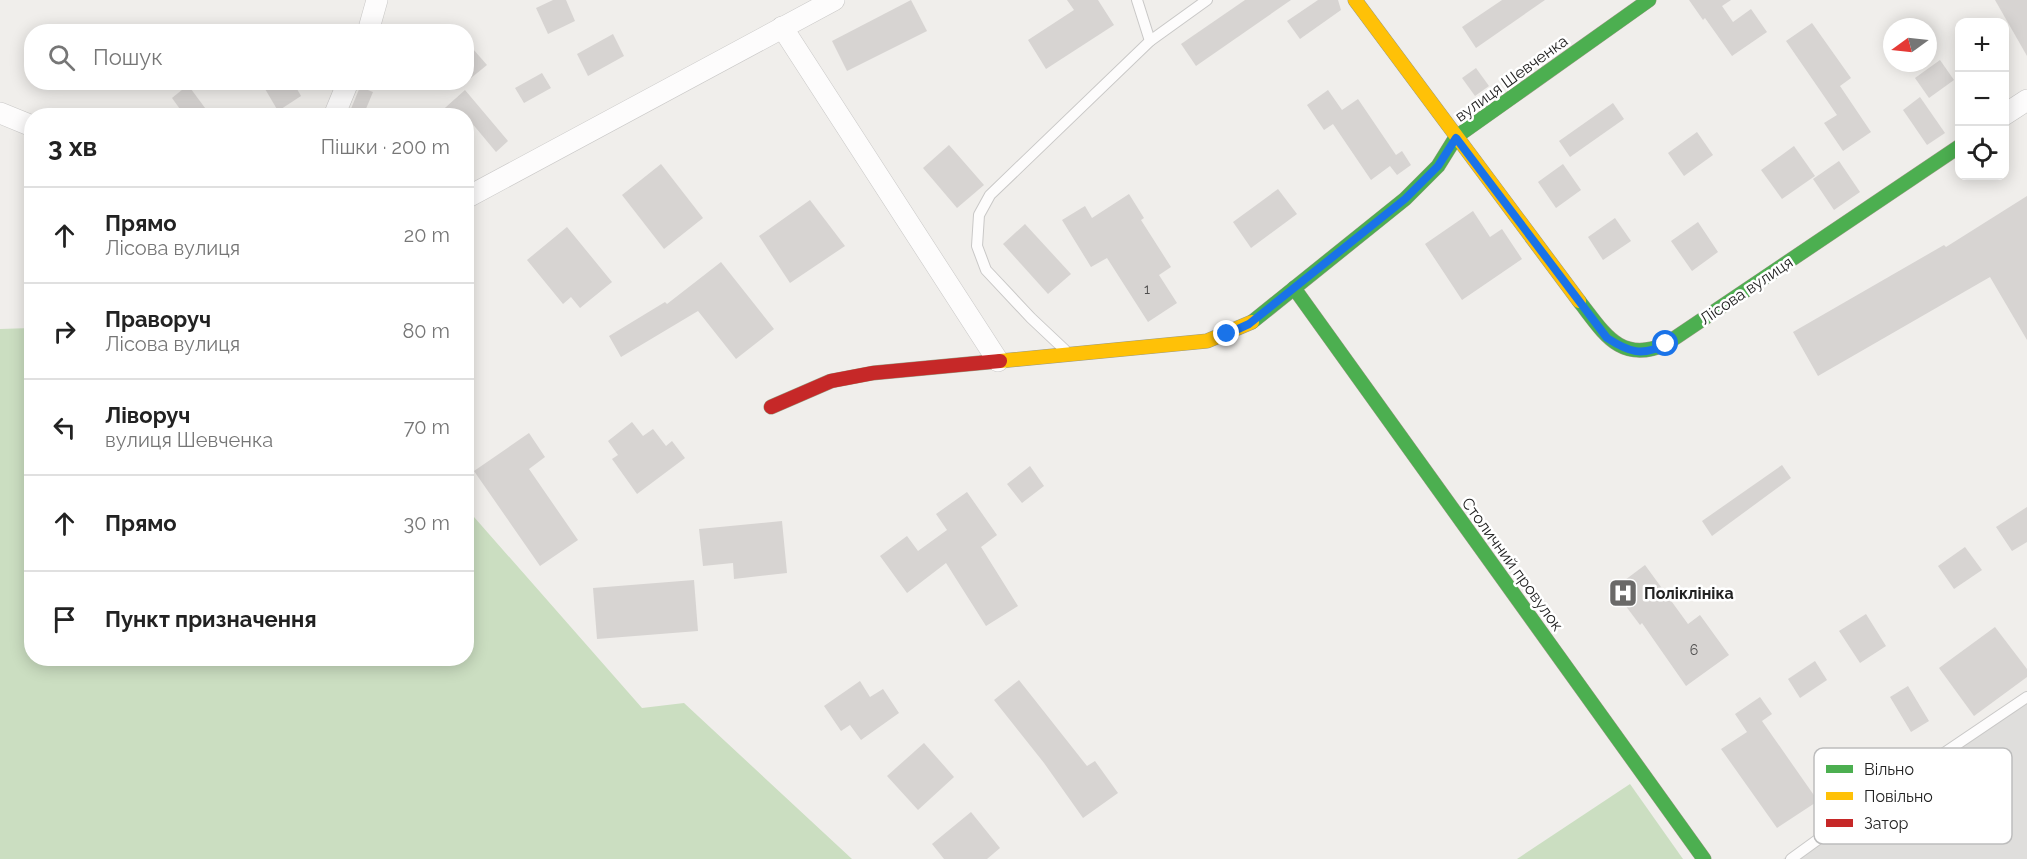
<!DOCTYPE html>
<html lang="uk">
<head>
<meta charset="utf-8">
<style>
	:root { --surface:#fff; --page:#f6f6f6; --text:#222; --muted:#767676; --line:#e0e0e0 }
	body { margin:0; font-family:Raleway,sans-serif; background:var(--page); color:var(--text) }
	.controls { position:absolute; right:18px; top:18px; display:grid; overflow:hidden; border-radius:12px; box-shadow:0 3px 15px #0003 }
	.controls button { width:54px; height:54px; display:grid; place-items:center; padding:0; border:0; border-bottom:2px solid var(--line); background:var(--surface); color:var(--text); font:30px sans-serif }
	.compass { position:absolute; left:1883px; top:18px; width:54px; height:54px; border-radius:50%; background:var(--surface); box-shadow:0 3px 15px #0003; rotate:255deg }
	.stop { position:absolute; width:18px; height:18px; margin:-14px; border:4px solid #1a73e8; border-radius:50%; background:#fff }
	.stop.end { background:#1a73e8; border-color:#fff; box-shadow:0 2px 6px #0008 }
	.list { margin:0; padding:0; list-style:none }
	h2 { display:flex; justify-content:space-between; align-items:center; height:78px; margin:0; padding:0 24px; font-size:26px }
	h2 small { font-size:20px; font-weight:400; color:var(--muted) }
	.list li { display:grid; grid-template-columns:39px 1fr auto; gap:18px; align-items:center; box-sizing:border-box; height:96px; padding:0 24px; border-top:2px solid var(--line) }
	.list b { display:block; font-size:22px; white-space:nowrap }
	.list p { margin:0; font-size:20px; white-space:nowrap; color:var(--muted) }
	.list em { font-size:20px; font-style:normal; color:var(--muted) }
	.icon { flex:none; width:33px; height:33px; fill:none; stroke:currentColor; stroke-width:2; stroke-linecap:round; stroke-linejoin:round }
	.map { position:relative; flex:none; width:2027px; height:859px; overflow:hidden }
	.search { position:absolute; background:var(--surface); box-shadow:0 3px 15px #0003; left:24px; top:24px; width:450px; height:66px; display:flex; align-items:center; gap:15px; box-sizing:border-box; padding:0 21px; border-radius:24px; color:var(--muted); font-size:22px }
	.panel { position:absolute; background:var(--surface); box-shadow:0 3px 15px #0003; left:24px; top:108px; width:450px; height:558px; border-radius:24px }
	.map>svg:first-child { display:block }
	.residential { fill:#dfdedc }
	.forest { fill:#cbdec1 }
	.building { fill:#d7d4d2 }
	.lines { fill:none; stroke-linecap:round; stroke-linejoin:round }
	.lane-casing { stroke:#c9c8c7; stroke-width:12 }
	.street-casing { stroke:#c9c8c7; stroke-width:22 }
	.fast-casing { stroke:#999a82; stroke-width:15 }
	.slow-casing { stroke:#999a82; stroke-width:15 }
	.jam-casing { stroke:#999a82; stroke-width:15 }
	.lane { stroke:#fdfcfc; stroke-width:10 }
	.street { stroke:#fdfcfc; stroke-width:21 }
	.fast { stroke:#4caf50; stroke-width:14 }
	.slow { stroke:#ffc107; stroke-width:14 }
	.jam { stroke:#c62828; stroke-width:14 }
	.route { stroke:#1a73e8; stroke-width:8 }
	.labels { text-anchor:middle; stroke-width:5; stroke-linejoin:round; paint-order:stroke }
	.number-label { font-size:14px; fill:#4f4e4e }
	.street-label { font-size:16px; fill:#222; stroke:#fff }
	.poi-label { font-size:16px; font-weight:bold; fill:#222; stroke:#fff; text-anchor:start }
	.key { fill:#fff; stroke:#bdbdbd; stroke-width:1.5 }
	.key-label { font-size:16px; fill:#222 }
</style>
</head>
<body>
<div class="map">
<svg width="2027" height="859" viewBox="0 0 2027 859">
	<rect width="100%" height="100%" fill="#f0eeeb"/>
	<polygon class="residential" points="2027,693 2027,859 1783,859"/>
	<g class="forest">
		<polygon points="31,328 32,658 466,658 467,509 642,708 684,703 852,859 0,859 0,329"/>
		<polygon points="1630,784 1683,859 1517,859"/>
	</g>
	<g class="building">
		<polygon points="553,0 566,0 575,21 548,34 536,8"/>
		<polygon points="911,0 927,31 847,71 832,41"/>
		<polygon points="1067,0 1098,0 1114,25 1046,69 1028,40 1074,10"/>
		<polygon points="1245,0 1291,0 1196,66 1181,44"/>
		<polygon points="1318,0 1338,0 1341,10 1300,39 1287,21"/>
		<polygon points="1502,0 1545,0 1476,48 1462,27"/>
		<polygon points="1689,0 1731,0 1722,6 1733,22 1751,9 1767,32 1732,56 1705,18 1703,20"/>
		<polygon points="1995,0 2027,0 2027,56"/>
		<polygon points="1812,23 1851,78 1840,86 1871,132 1843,151 1824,123 1837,115 1786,41"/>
		<polygon points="613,34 624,56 588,76 577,54"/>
		<polygon points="466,41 487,65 466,82"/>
		<polygon points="1940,60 1954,80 1929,98 1915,78"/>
		<polygon points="1476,68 1489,86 1475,96 1462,78"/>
		<polygon points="542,73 551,88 524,103 515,88"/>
		<polygon points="261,82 293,82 301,96 278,111"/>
		<polygon points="188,85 211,116 185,116 172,98"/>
		<polygon points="360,87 373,92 363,116 348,116"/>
		<polygon points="465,90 508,141 496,152 466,116 436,116"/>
		<polygon points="1328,90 1342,110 1358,99 1396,155 1402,151 1411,165 1397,175 1390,166 1371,180 1333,124 1324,130 1307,105"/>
		<polygon points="1920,97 1945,133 1927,145 1903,110"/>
		<polygon points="1613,103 1624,119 1570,157 1559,141"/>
		<polygon points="1697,132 1713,155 1684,176 1668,153"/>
		<polygon points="949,145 984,185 957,208 923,168"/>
		<polygon points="1794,146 1815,176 1782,199 1761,170"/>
		<polygon points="1839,161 1860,192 1834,210 1813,179"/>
		<polygon points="661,164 703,218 664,249 622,195"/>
		<polygon points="1563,164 1581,190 1556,208 1538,182"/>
		<polygon points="1278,189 1297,214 1251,248 1233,222"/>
		<polygon points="1129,194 1144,218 1141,220 1171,267 1159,275 1177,303 1148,322 1107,258 1091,267 1062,220 1085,206 1092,218"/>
		<polygon points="2027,196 2027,340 1990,277 1818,376 1793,332 1944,245 1946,247"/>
		<polygon points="810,200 845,246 790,283 759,236"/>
		<polygon points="1473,211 1490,237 1502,229 1522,259 1462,300 1425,244"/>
		<polygon points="1615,218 1631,241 1603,260 1588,237"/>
		<polygon points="1698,222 1718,252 1692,271 1671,241"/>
		<polygon points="1025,224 1071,274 1048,294 1003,244"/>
		<polygon points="567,227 612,282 580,308 571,297 563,304 527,260"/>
		<polygon points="721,262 774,329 736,359 698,311 621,357 609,336 665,302 667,304"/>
		<polygon points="632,422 643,436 653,429 666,446 672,441 685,458 637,494 612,459 618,455 608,441"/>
		<polygon points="529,433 545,457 529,469 578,540 540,566 474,471"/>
		<polygon points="1782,465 1791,478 1712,536 1702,521"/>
		<polygon points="1030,466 1044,486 1022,503 1007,484"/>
		<polygon points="967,492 997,535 981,547 1018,606 986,626 946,563 907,593 880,556 907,536 918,551 947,530 936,514"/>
		<polygon points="2027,507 2027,542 2012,551 1996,527"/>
		<polygon points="782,521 787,573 734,579 733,563 703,566 699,529"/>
		<polygon points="1965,547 1982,570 1954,589 1938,566"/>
		<polygon points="1645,565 1688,624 1700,615 1729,655 1686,686 1642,623 1640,625 1613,589"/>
		<polygon points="694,580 698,631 597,639 593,588"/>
		<polygon points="1866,614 1886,646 1860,663 1839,631"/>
		<polygon points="1995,627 2027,669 2027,677 1974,716 1939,668"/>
		<polygon points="1815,661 1827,680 1800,698 1788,679"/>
		<polygon points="1019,680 1087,766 1095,761 1118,793 1083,818 1044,763 994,700"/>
		<polygon points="860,681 870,697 883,689 899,713 861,740 850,725 841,731 824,706"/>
		<polygon points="1908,686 1929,721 1911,732 1890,697"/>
		<polygon points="1760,697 1772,714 1762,721 1818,801 1777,828 1721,749 1747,732 1735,714"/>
		<polygon points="924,743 954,777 918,810 887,776"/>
		<polygon points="971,812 1000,848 987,859 944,859 932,844"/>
	</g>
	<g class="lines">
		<g class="lane-casing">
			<g id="lane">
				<polyline points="1137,0 1150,41"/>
				<polyline points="1065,350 1031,318 986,270 977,246 979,215 990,195 1150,41 1207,0"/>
				<polyline points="1791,859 1842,822 2027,697"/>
			</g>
		</g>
		<g class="street-casing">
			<g id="street">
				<polyline points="782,27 998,361"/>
				<polyline points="368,32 377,0"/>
				<polyline points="0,113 32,126"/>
				<polyline points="2004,115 2027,100"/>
				<polyline points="334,116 348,82"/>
				<polyline points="466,198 834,0"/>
			</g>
		</g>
		<g class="fast-casing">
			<g id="fast">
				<polyline points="1294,288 1704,859"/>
				<path d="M1579 301C1604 333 1620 364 1666 344L1960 146"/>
				<polyline points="1252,322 1405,199 1438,166 1456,137 1649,0"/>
			</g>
		</g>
		<g class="slow-casing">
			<g id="slow">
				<polyline points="1355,0 1579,301"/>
				<polyline points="1000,361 1207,341 1252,322"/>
			</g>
		</g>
		<g class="jam-casing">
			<polyline id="jam" points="771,407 831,381 873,373 1000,361"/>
		</g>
		<use href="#lane" class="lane"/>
		<use href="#street" class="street"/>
		<use href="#fast" class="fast"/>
		<use href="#slow" class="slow"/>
		<use href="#jam" class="jam"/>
	</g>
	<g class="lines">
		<path class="route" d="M1227 334 1249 324 1405 199 1438 166 1456 138 1607 338C1629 352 1642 357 1666 344"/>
	</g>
	<defs>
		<g id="hospital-square" transform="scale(1.5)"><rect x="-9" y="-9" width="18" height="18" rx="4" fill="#6a6968" stroke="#fff"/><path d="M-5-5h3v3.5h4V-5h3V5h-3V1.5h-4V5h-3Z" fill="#fff"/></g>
	</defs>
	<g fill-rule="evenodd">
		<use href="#hospital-square" x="1623" y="593"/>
	</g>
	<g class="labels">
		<g class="number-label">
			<text x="1147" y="294">1</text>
			<text x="1694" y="655">6</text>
		</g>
		<g class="street-label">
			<text transform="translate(1511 78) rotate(-36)" y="6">вулиця Шевченка</text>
			<text transform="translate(1746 290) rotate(-34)" y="6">Лісова вулиця</text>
			<text transform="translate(1513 564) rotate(54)" y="6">Столичний провулок</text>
		</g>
		<g class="poi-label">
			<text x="1644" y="599">Поліклініка</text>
		</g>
	</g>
	<rect x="1814" y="748" width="198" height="96" rx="9" class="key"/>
	<rect x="1826" y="765" width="27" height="8" fill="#4caf50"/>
	<rect x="1826" y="792" width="27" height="8" fill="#ffc107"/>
	<rect x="1826" y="819" width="27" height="8" fill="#c62828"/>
	<g class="key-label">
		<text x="1864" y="775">Вільно</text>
		<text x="1864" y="802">Повільно</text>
		<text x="1864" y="829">Затор</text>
	</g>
</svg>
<div class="controls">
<button>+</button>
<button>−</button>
<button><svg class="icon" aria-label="locate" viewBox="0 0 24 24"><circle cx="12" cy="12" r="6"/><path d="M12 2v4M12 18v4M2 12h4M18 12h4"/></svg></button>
</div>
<svg class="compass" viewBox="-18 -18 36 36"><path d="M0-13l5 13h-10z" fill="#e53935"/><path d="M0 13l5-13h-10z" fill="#767676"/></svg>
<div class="stop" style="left:1666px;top:344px"></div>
<div class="stop end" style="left:1227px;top:334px"></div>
<div class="search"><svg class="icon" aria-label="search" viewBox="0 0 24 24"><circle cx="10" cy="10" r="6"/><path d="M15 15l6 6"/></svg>Пошук</div>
<section class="panel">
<h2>3 хв<small>Пішки · 200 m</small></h2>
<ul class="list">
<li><svg class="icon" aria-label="ahead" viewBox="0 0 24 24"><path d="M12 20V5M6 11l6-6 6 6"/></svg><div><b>Прямо</b><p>Лісова вулиця</p></div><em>20 m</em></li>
<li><svg class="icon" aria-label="right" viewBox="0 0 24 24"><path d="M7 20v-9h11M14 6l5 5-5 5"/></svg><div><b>Праворуч</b><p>Лісова вулиця</p></div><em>80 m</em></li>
<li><svg class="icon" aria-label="left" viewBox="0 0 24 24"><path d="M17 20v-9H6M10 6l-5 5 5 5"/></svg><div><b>Ліворуч</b><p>вулиця Шевченка</p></div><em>70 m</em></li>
<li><svg class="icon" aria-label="ahead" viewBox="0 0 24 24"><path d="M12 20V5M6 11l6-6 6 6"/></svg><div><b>Прямо</b></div><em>30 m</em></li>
<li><svg class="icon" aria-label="arrive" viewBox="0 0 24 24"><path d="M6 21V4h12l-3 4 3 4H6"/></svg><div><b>Пункт призначення</b></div></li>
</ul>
</section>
</div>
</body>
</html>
